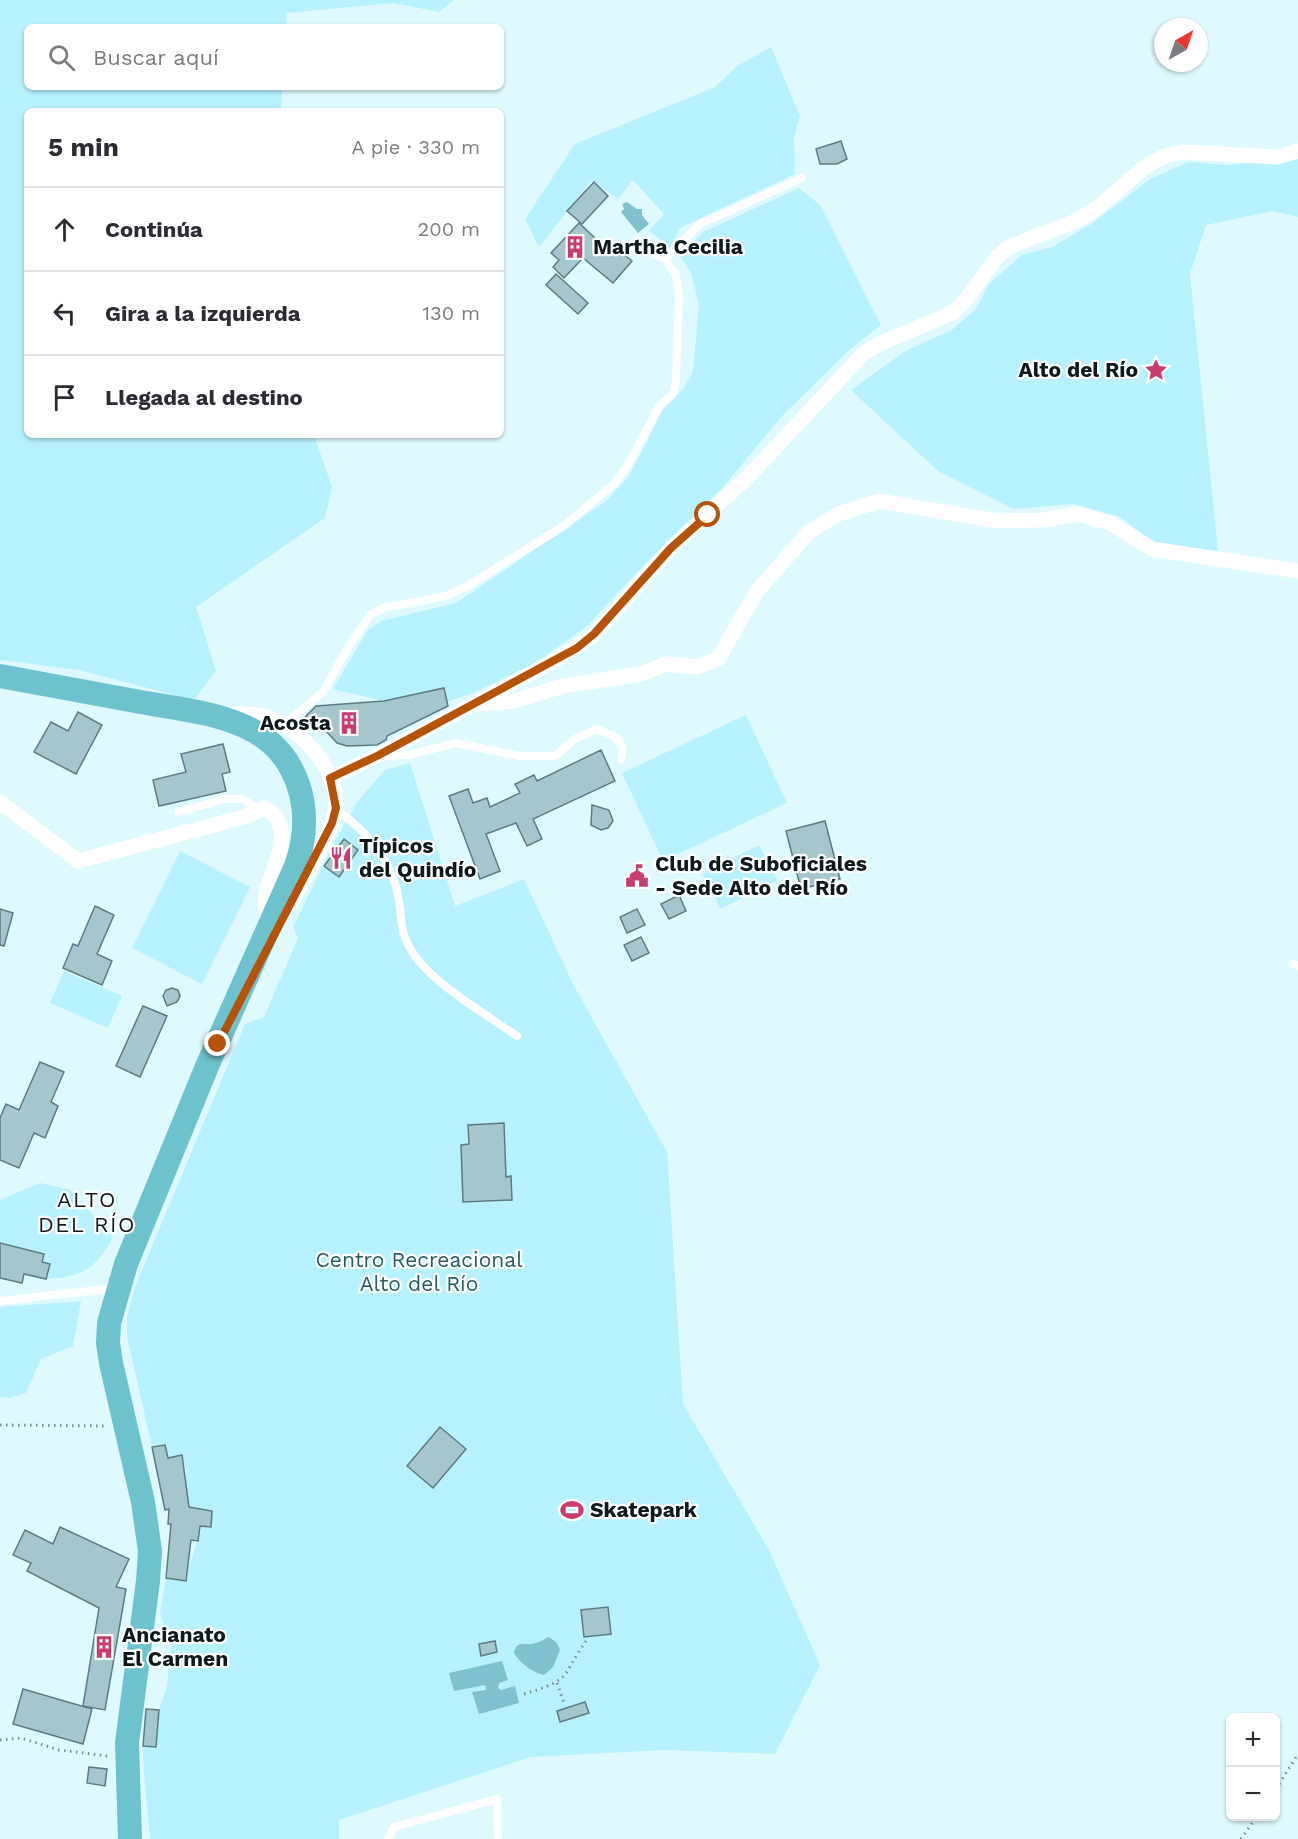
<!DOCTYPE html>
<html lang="es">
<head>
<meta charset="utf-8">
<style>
	:root { --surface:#fff; --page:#f2f2f3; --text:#2b2b33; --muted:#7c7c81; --line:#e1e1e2 }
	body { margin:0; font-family:"Work Sans",sans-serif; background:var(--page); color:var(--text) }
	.controls { position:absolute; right:18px; bottom:18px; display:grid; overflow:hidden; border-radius:9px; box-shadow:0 2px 4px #0004 }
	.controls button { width:54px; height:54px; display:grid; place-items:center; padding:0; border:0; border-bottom:2px solid var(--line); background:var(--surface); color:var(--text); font:30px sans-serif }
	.compass { position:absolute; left:1154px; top:18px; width:54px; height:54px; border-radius:50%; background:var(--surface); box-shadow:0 2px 4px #0004; rotate:40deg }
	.stop { position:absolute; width:18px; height:18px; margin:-14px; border:4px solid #b45309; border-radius:50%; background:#fff }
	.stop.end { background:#b45309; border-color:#fff; box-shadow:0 2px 6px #0008 }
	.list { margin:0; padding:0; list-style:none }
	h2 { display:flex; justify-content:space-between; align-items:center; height:78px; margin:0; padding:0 24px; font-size:26px }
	h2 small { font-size:20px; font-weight:400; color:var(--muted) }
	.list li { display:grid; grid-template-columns:39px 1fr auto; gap:18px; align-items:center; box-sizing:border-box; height:84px; padding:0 24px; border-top:2px solid var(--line) }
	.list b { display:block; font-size:22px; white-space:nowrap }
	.list em { font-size:20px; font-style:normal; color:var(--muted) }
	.icon { flex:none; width:33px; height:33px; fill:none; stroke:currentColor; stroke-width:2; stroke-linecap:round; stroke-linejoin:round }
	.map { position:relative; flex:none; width:1298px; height:1839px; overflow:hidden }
	.search { position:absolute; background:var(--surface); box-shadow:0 2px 4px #0004; left:24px; top:24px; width:480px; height:66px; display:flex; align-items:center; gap:15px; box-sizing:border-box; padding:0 21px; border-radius:9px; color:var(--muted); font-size:22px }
	.panel { position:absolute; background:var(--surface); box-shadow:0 2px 4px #0004; left:24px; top:108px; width:480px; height:330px; border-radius:9px }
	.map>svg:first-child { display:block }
	.green { fill:#b7f1fd }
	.water { fill:#7fc1cf }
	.building { fill:#a5c6cc; stroke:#5d7c82; stroke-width:1.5 }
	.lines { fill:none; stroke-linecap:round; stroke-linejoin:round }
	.path { stroke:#7c9095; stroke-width:3; stroke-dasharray:1.5 4.5; stroke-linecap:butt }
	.lane { stroke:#fff; stroke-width:8 }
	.street { stroke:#fff; stroke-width:15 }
	.primary { stroke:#6ec2ce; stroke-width:24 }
	.route { stroke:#b45309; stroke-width:8 }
	.labels { text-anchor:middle; stroke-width:4.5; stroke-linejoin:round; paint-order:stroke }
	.poi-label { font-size:21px; font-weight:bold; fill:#0d191c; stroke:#fff; text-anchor:start }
	.park-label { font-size:21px; fill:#245b65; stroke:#fff }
	.neighbourhood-label { font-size:22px; letter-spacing:1.5px; fill:#0d191c; stroke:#fff }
</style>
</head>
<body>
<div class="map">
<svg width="1298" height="1839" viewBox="0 0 1298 1839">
	<rect width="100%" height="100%" fill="#def9ff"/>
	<g class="green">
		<polygon points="0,0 454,0 439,12 394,3 287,13 286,27 27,27 27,87 282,87 281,111 27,111 27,435 314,435 332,487 325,518 196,607 216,671 194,700 79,670 0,660"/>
		<polygon points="771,47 800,116 794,137 795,174 680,228 670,247 649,231 664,214 633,180 618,199 592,180 539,247 525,219 575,144 715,87 737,66"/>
		<polygon points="1298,148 1298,217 1273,211 1206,225 1190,274 1218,551 1158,545 1118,516 1073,504 1013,509 938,471 851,390 907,350 952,330 976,309 989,284 1022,255 1052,247 1093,223 1150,179 1188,162 1228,165 1280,159"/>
		<polygon points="799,188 820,205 881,325 849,350 781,417 723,487 638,571 586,627 534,664 475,692 447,702 444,688 384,701 333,689 367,631 381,621 456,603 605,502 629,476 663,410 684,388 693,372 699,304 691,273 680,256 703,232"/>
		<polygon points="746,715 787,803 663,861 622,773"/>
		<path d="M410 763 455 906 524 879 574 986 667 1152 683 1404 769 1550 820 1665 775 1754 663 1750 531 1757 339 1820V1839H150C148 1807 143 1777 143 1746L156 1747 159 1710 167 1686 171 1645 160 1614 166 1578 186 1581C189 1561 198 1546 200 1526H211V1511L189 1507 179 1491 187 1474 182 1455 168 1458 165 1445 152 1447 127 1336V1316L137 1282 245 1024 264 1017 298 938 293 927 336 839 358 801 385 770Z"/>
		<polygon points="759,845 777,880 721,909 702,874"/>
		<polygon points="180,851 250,887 202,984 132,948"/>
		<polygon points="64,971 122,996 108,1028 50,1003"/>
		<path d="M40 1183 71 1190 113 1237C96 1269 82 1277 46 1279L50 1264 0 1243V1200Z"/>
		<polygon points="81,1301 73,1346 41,1359 26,1393 9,1398 0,1397 0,1307"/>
	</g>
	<g class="water">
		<polygon points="627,202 637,209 642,209 642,215 649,224 638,233 621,212 624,209 622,204"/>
		<path d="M549 1637 557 1643 560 1650 553 1667 544 1675C533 1673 517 1661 514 1652 518 1639 525 1647 535 1643 540 1642 544 1639 549 1637Z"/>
		<polygon points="502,1661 508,1680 499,1683 498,1688 501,1690 515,1686 519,1703 479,1714 472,1692 486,1690 485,1685 454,1691 449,1673"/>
	</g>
	<g class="building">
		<polygon points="841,141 847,159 837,164 820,164 816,149"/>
		<polygon points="594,182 608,196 582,224 567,211"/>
		<polygon points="579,223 612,254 617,249 632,261 613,283 583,258 564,278 553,267 559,260 551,253"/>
		<polygon points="556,274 588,303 578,314 546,285"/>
		<polygon points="444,688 448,706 387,736 386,740 377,745 347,746 337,743 326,731 319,731 306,716 316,706 384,701"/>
		<polygon points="78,712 102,725 76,774 34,752 51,722 68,731"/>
		<polygon points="223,744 230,772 222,774 226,791 159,806 153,780 186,772 181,754"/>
		<polygon points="601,750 615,781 533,819 542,839 527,846 516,823 486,834 500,871 480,879 449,796 468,789 473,803 487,798 490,807 520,793 515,784 534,775 537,781"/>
		<polygon points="592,805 609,810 613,821 608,828 601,830 591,825"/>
		<polygon points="825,821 840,879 801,889 786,831"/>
		<polygon points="344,839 358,850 339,877 324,866"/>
		<polygon points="679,895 686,911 669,919 661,904"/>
		<polygon points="95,906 114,915 97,954 112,961 102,985 63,968 73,944 78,946"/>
		<polygon points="0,909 13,913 4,946 0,945"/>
		<polygon points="637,909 645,925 627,933 620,917"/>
		<polygon points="641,937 649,953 632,961 624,945"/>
		<polygon points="172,988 178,990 180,996 177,1002 167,1006 163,996 166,990"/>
		<polygon points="143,1006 167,1016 140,1077 116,1066"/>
		<polygon points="40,1062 64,1072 51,1102 58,1106 45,1138 34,1133 19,1168 0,1160 0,1118 6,1104 19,1110"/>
		<polygon points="504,1123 506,1177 511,1176 512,1200 463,1202 461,1145 469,1144 468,1125"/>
		<polygon points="0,1243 44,1254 42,1262 50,1264 46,1279 24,1274 22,1283 0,1278"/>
		<polygon points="440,1427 466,1449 433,1488 407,1466"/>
		<polygon points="165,1445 168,1458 182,1455 189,1507 212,1511 211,1527 200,1526 198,1541 191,1540 186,1581 166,1578 171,1524 168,1524 169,1509 165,1510 152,1447"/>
		<polygon points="60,1527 129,1559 116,1587 126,1589 105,1710 83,1706 99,1608 27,1571 31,1563 13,1555 25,1530 53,1544"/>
		<polygon points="608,1607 611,1634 584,1637 581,1610"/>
		<polygon points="495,1641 497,1652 481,1656 479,1644"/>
		<polygon points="23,1689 92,1709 83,1744 13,1724"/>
		<polygon points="585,1702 589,1713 560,1722 557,1711"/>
		<polygon points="146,1709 159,1710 156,1747 143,1746"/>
		<polygon points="89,1767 107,1769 105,1786 87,1783"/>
	</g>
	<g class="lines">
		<g class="path">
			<polyline points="0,1425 105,1426"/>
			<polyline points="557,1683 564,1703"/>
			<path d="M524 1694C573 1679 560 1678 586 1641"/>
			<polyline points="0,1740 21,1738 59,1750 108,1756"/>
			<polyline points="1276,1789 1298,1754"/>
			<polyline points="1241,1839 1257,1816"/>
		</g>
		<g class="lane">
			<polyline points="665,259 700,224 802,178"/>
			<polyline points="284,724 323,692 347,649 370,615 383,608 446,596 466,587 565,525 615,483 629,463 659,406 673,394 676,380 679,296 676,275 665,259 646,250"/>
			<polyline points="385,756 409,755 456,743 520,756 555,756 575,739 597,729 617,738 623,749 621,759"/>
			<path d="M336 809C366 831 394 862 399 901 402 922 400 933 413 953 432 983 487 1015 517 1036"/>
			<polyline points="178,812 225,799 242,799 259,809"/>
			<polyline points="1294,964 1298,966"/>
			<polyline points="0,1301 116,1288"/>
			<polyline points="388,1839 394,1827 497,1799 498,1839"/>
		</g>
		<g class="street">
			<polyline points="480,704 514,701 563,686 641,674 666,664 697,667 718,659 757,591 809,532 838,514 879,501 998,521 1043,520 1078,514 1110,523 1152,549 1298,571"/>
			<path d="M226 714C239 714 255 713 268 717 301 729 343 773 335 812 328 843 306 874 291 903"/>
			<polyline points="330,778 377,756 554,661 594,635 671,548 749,476 863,354 879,344 952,313 964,302 997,257 1009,247 1076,221 1097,208 1146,166 1165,156 1183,152 1277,157 1298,151"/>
			<path d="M0 802 78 861 244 817 265 808C298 827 272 867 266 894 264 903 267 914 267 923"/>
		</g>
		<path class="primary" d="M0 676C45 684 90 693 135 701 171 708 212 711 246 727 301 752 315 814 296 866L208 1064 126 1264 109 1323 108 1343 111 1363 143 1502 150 1551 148 1581 127 1743 130 1839"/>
	</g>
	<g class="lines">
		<polyline class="route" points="218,1044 332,823 336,808 330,778 377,756 577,648 594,634 671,548 708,515"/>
	</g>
	<defs>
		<g id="building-bare" transform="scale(1.8)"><path d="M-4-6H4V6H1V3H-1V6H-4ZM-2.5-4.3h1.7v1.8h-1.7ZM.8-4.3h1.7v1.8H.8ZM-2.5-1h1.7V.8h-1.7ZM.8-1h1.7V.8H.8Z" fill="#c73c71" stroke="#fff" stroke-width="2.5" paint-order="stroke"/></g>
		<g id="sight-bare" transform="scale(1.8)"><path d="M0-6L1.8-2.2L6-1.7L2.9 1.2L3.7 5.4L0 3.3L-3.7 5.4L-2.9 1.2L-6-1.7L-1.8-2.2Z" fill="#c73c71" stroke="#fff" stroke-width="2.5" paint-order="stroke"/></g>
		<g id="restaurant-bare" transform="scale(1.8)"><path d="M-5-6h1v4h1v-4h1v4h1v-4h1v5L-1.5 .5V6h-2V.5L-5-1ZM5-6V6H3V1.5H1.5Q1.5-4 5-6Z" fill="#c73c71" stroke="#fff" stroke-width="2.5" paint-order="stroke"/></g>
		<g id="civic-bare" transform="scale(1.8)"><path d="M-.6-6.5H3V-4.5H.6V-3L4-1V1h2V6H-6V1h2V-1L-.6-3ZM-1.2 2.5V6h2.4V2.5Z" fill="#c73c71" stroke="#fff" stroke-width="2.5" paint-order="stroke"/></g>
		<g id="stadium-bare" transform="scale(1.8)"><path d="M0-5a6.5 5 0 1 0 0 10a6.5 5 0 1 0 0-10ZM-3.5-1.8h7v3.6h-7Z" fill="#c73c71" stroke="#fff" stroke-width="2.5" paint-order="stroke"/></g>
	</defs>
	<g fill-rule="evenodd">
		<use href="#building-bare" x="575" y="247"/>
		<use href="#sight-bare" x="1156" y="370"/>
		<use href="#building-bare" x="349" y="723"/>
		<use href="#restaurant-bare" x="341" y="858"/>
		<use href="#civic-bare" x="637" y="876"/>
		<use href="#stadium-bare" x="572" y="1510"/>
		<use href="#building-bare" x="104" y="1647"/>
	</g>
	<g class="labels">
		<g class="poi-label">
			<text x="593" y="254">Martha Cecilia</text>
			<text x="1138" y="377" text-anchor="end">Alto del Río</text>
			<text x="331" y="730" text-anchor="end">Acosta</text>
			<text x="359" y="853">Típicos<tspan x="359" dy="24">del Quindío</tspan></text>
			<text x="655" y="871">Club de Suboficiales<tspan x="655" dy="24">- Sede Alto del Río</tspan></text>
			<text x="590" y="1517">Skatepark</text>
			<text x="122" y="1642">Ancianato<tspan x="122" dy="24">El Carmen</tspan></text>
		</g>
		<g class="park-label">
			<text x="419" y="1267">Centro Recreacional<tspan x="419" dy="24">Alto del Río</tspan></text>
		</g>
		<g class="neighbourhood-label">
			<text x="87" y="1207">ALTO<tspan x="87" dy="25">DEL RÍO</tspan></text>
		</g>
	</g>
</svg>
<div class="controls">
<button>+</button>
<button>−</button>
</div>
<svg class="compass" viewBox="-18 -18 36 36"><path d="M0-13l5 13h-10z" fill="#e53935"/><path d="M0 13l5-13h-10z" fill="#7c7c81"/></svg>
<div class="stop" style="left:708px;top:515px"></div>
<div class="stop end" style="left:218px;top:1044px"></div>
<div class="search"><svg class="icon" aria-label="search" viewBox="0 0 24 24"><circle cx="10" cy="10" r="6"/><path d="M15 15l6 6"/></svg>Buscar aquí</div>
<section class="panel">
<h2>5 min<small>A pie · 330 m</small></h2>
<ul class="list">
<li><svg class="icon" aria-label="ahead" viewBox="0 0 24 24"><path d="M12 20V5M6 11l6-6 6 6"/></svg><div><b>Continúa</b></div><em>200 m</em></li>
<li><svg class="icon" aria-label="left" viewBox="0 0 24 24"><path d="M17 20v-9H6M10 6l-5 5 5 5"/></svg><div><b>Gira a la izquierda</b></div><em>130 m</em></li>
<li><svg class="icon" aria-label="arrive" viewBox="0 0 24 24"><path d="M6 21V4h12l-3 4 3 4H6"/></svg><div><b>Llegada al destino</b></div></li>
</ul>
</section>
</div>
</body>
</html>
